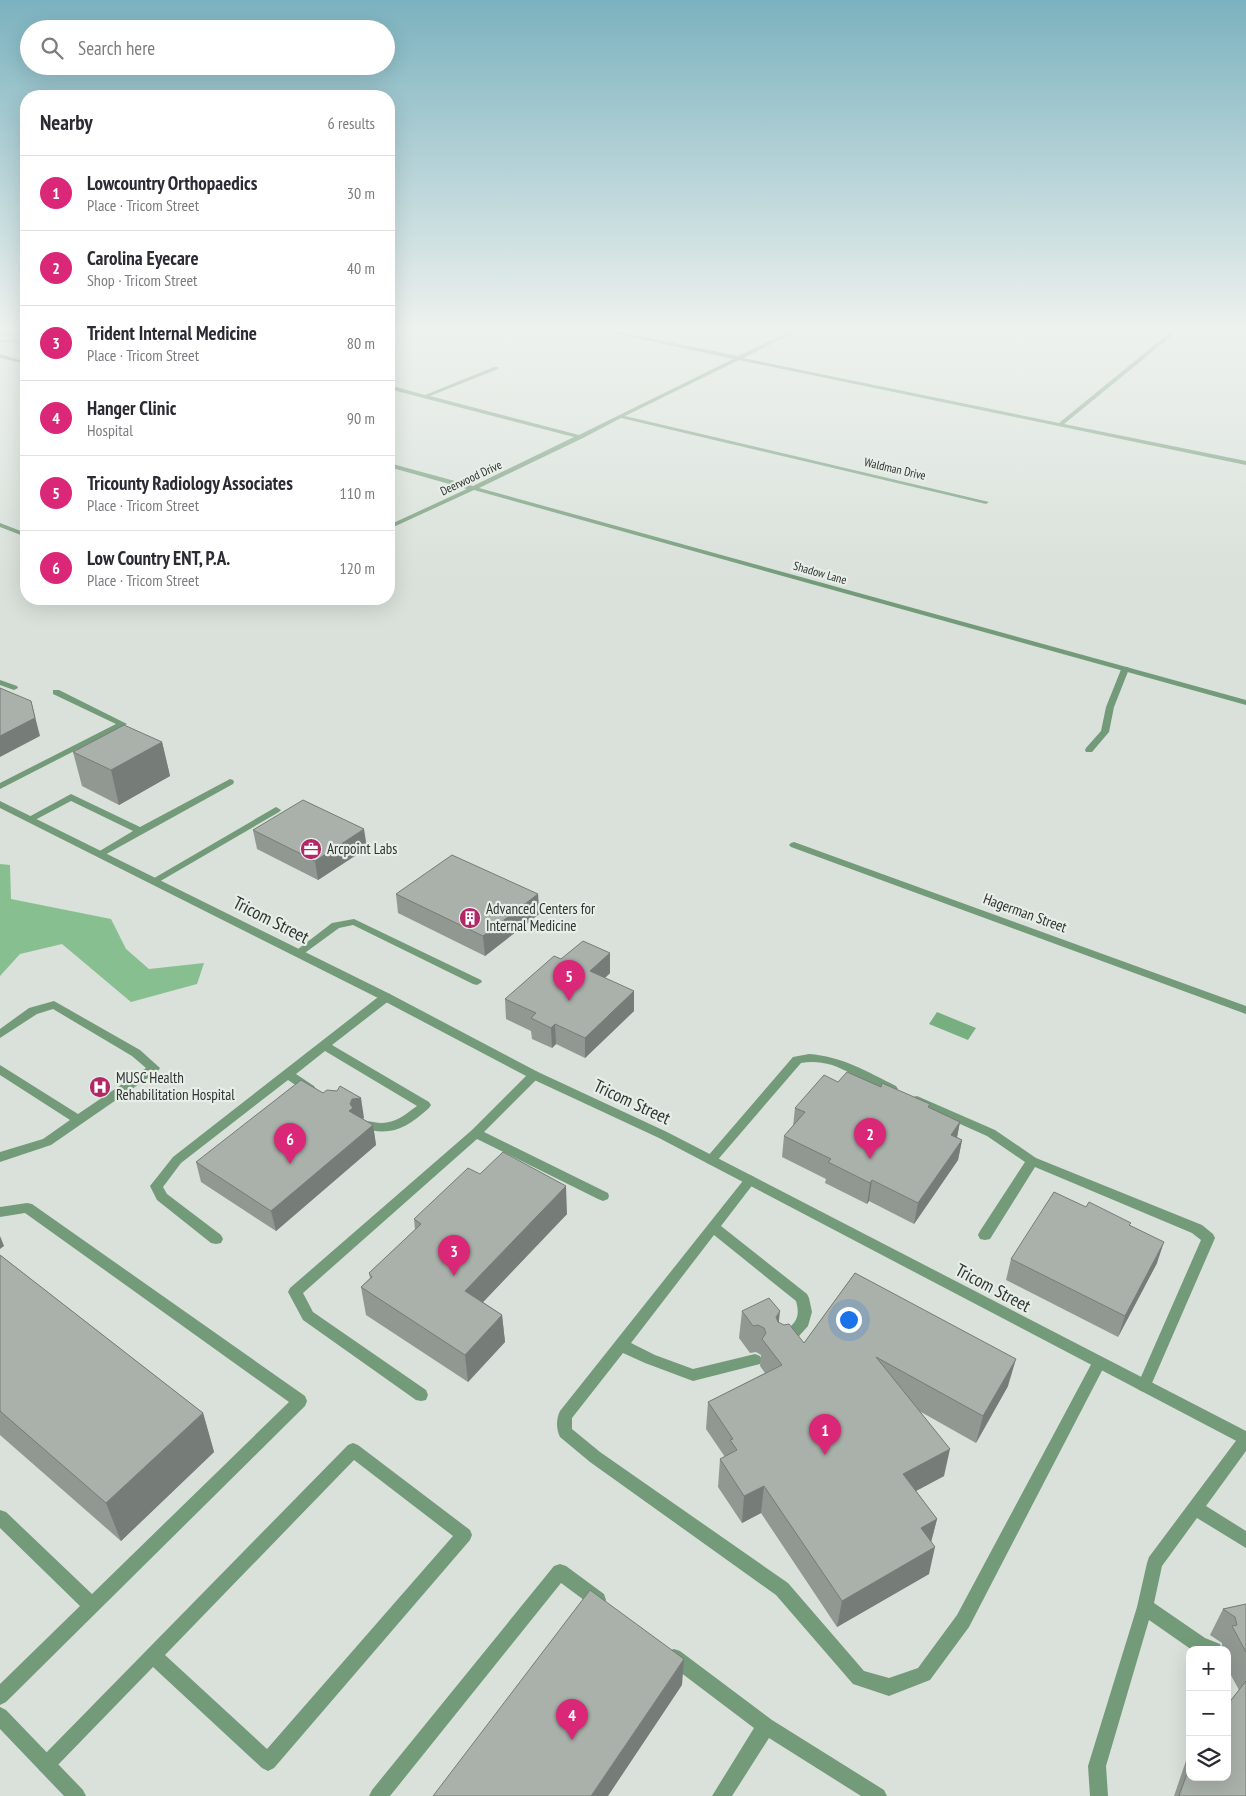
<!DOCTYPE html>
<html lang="en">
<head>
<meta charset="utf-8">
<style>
	:root { --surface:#fff; --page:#f2f2f3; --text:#2b2b33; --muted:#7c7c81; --line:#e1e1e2; --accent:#db2777 }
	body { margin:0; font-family:"PT Sans Narrow",sans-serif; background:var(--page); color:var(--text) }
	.controls { position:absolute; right:15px; bottom:15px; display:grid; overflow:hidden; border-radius:10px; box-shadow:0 5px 20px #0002 }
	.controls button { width:45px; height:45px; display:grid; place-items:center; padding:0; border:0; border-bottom:1px solid var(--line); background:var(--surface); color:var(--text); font:25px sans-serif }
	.you { position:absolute; left:848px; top:1319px; width:18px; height:18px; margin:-12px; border:4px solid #fff; border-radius:50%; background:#1a73e8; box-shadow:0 0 0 8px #1a73e833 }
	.badge { display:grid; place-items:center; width:32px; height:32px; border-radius:50%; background:var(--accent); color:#fff; font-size:16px; font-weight:700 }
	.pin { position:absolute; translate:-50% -41px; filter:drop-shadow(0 1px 2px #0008) }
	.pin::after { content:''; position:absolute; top:26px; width:18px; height:15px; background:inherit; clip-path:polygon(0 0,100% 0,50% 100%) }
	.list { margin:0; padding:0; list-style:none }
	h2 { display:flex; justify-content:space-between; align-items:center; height:65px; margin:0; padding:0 20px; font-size:21px }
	h2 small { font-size:16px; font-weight:400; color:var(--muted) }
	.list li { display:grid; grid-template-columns:32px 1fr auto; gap:15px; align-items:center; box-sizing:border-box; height:75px; padding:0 20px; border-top:1px solid var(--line) }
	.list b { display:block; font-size:19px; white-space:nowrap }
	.list p { margin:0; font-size:16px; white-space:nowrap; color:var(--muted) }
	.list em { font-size:16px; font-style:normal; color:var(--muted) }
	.icon { flex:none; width:28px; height:28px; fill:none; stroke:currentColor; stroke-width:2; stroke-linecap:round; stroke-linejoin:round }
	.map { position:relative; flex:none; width:1246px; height:1796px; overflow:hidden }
	.search { position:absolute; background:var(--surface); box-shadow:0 5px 20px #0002; left:20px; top:20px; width:375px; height:55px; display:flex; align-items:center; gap:12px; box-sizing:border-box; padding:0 18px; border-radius:28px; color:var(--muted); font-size:19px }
	.panel { position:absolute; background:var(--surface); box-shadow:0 5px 20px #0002; left:20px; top:90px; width:375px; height:515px; border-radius:20px }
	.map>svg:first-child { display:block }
	.forest { fill:#88bf90 }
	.water { fill:#78af81 }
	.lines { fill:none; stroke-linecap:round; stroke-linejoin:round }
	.service { fill:#739b79; fill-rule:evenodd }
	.minor { fill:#739b79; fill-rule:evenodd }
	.wall { fill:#919892 }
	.shaded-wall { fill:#767c77 }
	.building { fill:#a9b1aa; stroke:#767c77 }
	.labels { text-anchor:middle; stroke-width:4.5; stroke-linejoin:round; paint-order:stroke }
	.far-street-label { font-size:12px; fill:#313431; stroke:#e6eee7 }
	.poi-label { font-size:15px; fill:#313431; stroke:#e6eee7; text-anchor:start }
	.street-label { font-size:15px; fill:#313431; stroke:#e6eee7 }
	.near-street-label { font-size:18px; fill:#313431; stroke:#e6eee7 }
</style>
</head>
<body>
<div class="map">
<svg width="1246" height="1796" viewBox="0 0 1246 1796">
	<rect width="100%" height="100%" fill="#d9e1da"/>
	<g class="forest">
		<polygon points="0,327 26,327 26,335 0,337"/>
		<polygon points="0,864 10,865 11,899 111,919 126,949 149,969 204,963 197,984 131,1002 62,944 20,954 0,976"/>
	</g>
	<polygon class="water" points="937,1012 976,1028 968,1040 929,1024"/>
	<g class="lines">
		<g class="service">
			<polygon points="0,340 13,340 26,343 26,345 13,342 0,342"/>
			<polygon points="1122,667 1128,667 1129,669 1114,707 1109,732 1092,752 1086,752 1085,750 1086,748 1101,731 1106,707"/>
			<polygon points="0,680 17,686 18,688 14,690 0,685"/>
			<polygon points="53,690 59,690 127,724 0,789 0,783 116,724 53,694"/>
			<polygon points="230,779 233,780 234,782 233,784 101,857 98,856 96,854 98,852 133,831 71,801 33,821 27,821 25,819 71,794 140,827"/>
			<polygon points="276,807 281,810 279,812 157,883 154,884 149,881"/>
			<polygon points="354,919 481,980 482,982 477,985 473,984 353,925 339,928 302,955 294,955 293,953 332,923"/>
			<path d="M386 993 390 994 391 997 390 1000 332 1045 429 1102 431 1105 429 1108C404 1130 391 1137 357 1127L355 1124 357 1121C363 1119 367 1121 373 1122 392 1126 402 1117 417 1106L325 1051 296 1074 314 1086 316 1089 314 1092H306L288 1080 181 1163 163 1187 167 1194 221 1235 223 1239 221 1243 216 1244 211 1243 157 1200 150 1186 173 1157 382 994Z"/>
			<polygon points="54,1001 140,1050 160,1068 158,1071 51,1145 0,1162 0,1152 43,1139 70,1120 0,1075 0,1065 78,1114 146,1068 132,1056 53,1009 37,1014 0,1038 0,1029 29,1008"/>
			<path d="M809 1054C841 1056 868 1072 896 1086L898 1089 896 1092C886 1095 846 1069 832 1065 821 1062 811 1061 801 1063L715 1163 711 1165 707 1163 705 1160 707 1157 793 1057Z"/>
			<polygon points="534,1071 538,1072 540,1075 538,1078 484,1132 608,1193 609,1196 608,1199 603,1201 598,1199 477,1139 303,1293 313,1312 426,1390 428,1395 426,1400 421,1401 416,1400 303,1320 288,1292 290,1288 472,1130 530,1072"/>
			<polygon points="917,1096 995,1130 1036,1158 1202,1225 1213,1234 1215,1238 1149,1390 1144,1392 1139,1390 1137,1386 1201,1240 1192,1233 1035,1167 990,1239 985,1240 980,1239 978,1235 980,1231 1025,1162 987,1136 913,1103 911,1100 913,1097"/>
			<path d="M750 1175 754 1177 756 1180 754 1183 721 1226 807 1294 809 1298 812 1312 808 1326 791 1345 786 1347 781 1345 779 1341C787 1324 803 1325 796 1301L714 1235 631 1343 655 1355 693 1369 755 1354 760 1356 762 1360 760 1364 693 1381 645 1363 623 1353 572 1418V1429L600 1452 788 1583 864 1671 889 1678 918 1668 957 1615 1094 1359 1099 1357 1104 1359 1106 1363 969 1627 930 1680 889 1696 853 1684 776 1595 590 1462 560 1437C556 1429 556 1419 560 1411L746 1177Z"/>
			<polygon points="27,1203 32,1204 305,1396 307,1401 305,1406 6,1702 0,1705 0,1684 80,1606 0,1528 0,1510 6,1512 92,1594 289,1402 25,1213 0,1217 0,1207"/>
			<polygon points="1246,1432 1246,1451 1206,1506 1246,1531 1246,1548 1197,1518 1162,1566 1154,1603 1205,1638 1220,1644 1222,1650 1192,1650 1149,1620 1106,1766 1108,1796 1090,1796 1088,1766 1137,1607 1147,1563 1149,1557 1241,1434"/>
			<path d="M353 1443 358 1445 470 1530 472 1535 470 1540 274 1768 268 1771 262 1768 153 1667 52 1771 46 1774 40 1771 37 1765 40 1759 348 1445ZM354 1460 453 1536 267 1749 165 1655Z"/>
			<polygon points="560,1564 566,1566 604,1594 606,1600 604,1606 598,1608 592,1606 561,1583 390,1796 369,1796 372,1790 554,1566"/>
			<polygon points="674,1649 680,1651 772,1720 884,1790 887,1796 861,1796 769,1738 732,1796 712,1796 754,1728 668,1663 666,1657 668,1651"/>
		</g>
		<g class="minor">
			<polygon points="586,327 594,327 738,356 800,327 806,327 743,358 1059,423 1169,333 1173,333 1173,335 1064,424 1246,461 1246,465 739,360 625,416 989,502 986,504 621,418 583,438 479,488 1246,700 1246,705 474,490 389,529 389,525 467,489 389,467 389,463 473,486 574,437 389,389 389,385 425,395 494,367 498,367 498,369 430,396 579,435 733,359"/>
			<polygon points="0,354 26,362 26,364 0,358"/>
			<polygon points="0,523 26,533 26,537 0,527"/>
			<polygon points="192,599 239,599 227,604 196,601"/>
			<polygon points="0,801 390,994 538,1072 667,1132 1246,1431 1246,1446 659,1138 530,1078 382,1000 0,808"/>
			<polygon points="794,842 1246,1006 1246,1014 791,847 789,845 791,843"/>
			<polygon points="0,1707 6,1710 83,1790 86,1796 64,1796 0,1729"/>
		</g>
	</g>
	<g class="wall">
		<polygon points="162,742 170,776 119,805 82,786 73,752"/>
		<polygon points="253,830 367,848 318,880 257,849"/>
		<polygon points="396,894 538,894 539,914 485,956 398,913"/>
		<polygon points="610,953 610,973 605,978 634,1011 585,1058 556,1044 552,1048 532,1039 531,1031 506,1019 505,999 561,959"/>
		<polygon points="838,1082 881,1087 960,1122 957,1137 962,1140 958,1160 914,1224 869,1201 867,1204 825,1183 826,1179 782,1157 784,1136 793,1126 795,1108"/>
		<polygon points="337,1091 364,1118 363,1119 373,1125 376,1145 276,1231 201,1182 196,1162 323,1093"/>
		<polygon points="480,1174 567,1214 483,1302 502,1315 505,1342 468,1382 366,1315 361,1287 370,1278 369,1273 415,1230 414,1219"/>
		<polygon points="1086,1207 1130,1225 1157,1263 1118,1337 1006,1280 1011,1259"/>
		<polygon points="0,1255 203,1413 214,1452 121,1541 0,1435"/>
		<polygon points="855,1273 1008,1386 976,1443 921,1412 944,1476 916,1491 937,1519 931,1542 929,1574 837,1627 761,1513 742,1523 718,1487 720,1459 725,1457 706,1429 708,1402 765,1373 760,1366 761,1355 756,1352 750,1353 739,1338 742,1311 778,1322 804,1343"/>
		<polygon points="1246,1604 1246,1796 1174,1796 1190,1749 1190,1777 1228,1704 1239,1690 1227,1668 1227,1650 1220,1650 1222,1645 1222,1643 1210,1635 1223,1609"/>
	</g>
	<g class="shaded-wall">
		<polygon points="31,701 40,736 0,757 0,736"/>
		<polygon points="162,742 170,776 119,805 111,770"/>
		<polygon points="364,829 367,848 318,880 315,861"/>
		<polygon points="538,894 539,914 485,956 483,936"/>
		<polygon points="610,953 610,973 591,991 590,971"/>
		<polygon points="634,991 634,1011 585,1058 585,1038"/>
		<polygon points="555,1024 556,1044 552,1048 551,1028"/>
		<polygon points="361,1098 364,1118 355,1120 349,1111 350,1104 352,1099"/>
		<polygon points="960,1122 956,1142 951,1135"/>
		<polygon points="373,1125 376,1145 276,1231 271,1211"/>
		<polygon points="962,1140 958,1160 914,1224 918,1203"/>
		<polygon points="872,1180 869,1201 867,1204 870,1183"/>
		<polygon points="566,1186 567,1214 467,1319 465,1291"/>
		<polygon points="0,1236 4,1246 0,1249"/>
		<polygon points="1164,1242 1157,1263 1118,1337 1125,1316"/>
		<polygon points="780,1311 777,1339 776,1317"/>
		<polygon points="502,1315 505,1342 468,1382 465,1355"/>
		<polygon points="1016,1359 1008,1386 976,1443 983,1416"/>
		<polygon points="203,1413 214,1452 121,1541 106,1503"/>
		<polygon points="950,1449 944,1476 897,1501 903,1474"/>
		<polygon points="764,1486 761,1513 742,1523 744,1496"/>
		<polygon points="937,1519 930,1546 921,1528"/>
		<polygon points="935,1547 929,1574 837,1627 842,1601"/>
		<polygon points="684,1659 682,1685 608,1796 591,1796"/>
	</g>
	<g class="building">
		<polygon points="0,688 31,701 35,718 0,736"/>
		<polygon points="124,725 162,742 111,770 73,752"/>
		<polygon points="303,800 364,829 315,861 253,830"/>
		<polygon points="452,855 538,894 483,936 396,894"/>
		<polygon points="583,941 610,953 590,971 634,991 585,1038 555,1024 551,1028 531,1018 536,1013 505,999 554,956 561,959"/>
		<polygon points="847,1072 881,1087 882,1083 930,1104 928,1107 960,1122 951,1135 962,1140 918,1203 872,1180 870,1183 828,1162 831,1159 784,1136 805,1112 795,1108 824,1075 838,1082"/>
		<polygon points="301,1080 323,1093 327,1090 337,1091 340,1086 361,1098 352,1099 350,1104 353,1108 349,1111 373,1125 271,1211 196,1162"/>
		<polygon points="503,1152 566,1186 465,1291 502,1315 465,1355 361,1287 372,1277 369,1273 421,1224 414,1219 468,1168 480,1174"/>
		<polygon points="1054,1192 1086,1207 1089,1202 1131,1223 1129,1225 1164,1242 1125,1316 1011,1259"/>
		<polygon points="0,1255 203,1413 106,1503 0,1411"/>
		<polygon points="855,1273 1016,1359 983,1416 876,1357 950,1449 903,1474 937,1519 921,1528 935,1547 842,1601 764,1486 744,1496 720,1459 737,1450 730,1440 733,1439 708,1402 782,1365 762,1339 766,1333 764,1328 758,1325 753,1326 742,1311 769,1298 780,1311 776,1317 778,1322 784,1325 789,1324 804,1343"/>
		<polygon points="590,1590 684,1659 591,1796 433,1796"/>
		<polygon points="1246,1604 1246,1652 1232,1626 1237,1625 1235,1617 1223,1609"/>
		<polygon points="1246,1681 1246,1796 1179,1796 1190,1765 1190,1777 1227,1777 1227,1703 1228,1704"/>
	</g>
	<linearGradient id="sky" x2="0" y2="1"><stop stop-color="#7bb2bf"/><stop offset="0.57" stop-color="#eef2ee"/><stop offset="1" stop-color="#eef2ee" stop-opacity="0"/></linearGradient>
	<rect width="1246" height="578" fill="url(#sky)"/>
	<defs>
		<g id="office-disc" transform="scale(1.125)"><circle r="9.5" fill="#b22866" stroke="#e6eee7"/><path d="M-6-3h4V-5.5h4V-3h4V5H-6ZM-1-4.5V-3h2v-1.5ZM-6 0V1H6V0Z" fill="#fff"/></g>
		<g id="building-disc" transform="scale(1.125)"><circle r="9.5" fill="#b22866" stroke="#e6eee7"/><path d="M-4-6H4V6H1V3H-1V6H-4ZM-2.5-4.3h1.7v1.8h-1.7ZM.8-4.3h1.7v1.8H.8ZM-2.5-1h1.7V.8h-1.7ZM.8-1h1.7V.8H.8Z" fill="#fff"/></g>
		<g id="hospital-disc" transform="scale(1.125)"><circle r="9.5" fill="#b22866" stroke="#e6eee7"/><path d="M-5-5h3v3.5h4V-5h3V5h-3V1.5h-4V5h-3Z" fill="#fff"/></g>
	</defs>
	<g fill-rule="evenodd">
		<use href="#office-disc" x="311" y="849"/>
		<use href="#building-disc" x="470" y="918"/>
		<use href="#hospital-disc" x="100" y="1087"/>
	</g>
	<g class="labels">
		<g class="far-street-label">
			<text transform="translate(895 469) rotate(13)" y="4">Waldman Drive</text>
			<text transform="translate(471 478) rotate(-25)" y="4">Deerwood Drive</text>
			<text transform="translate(820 573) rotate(16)" y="4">Shadow Lane</text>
		</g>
		<g class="poi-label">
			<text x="327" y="854">Arcpoint Labs</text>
			<text x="486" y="914">Advanced Centers for<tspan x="486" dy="17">Internal Medicine</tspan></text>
			<text x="116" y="1083">MUSC Health<tspan x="116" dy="17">Rehabilitation Hospital</tspan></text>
		</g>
		<g class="street-label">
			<text transform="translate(1025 913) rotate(20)" y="5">Hagerman Street</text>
		</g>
		<g class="near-street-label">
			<text transform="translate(271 920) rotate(27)" y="6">Tricom Street</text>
			<text transform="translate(632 1102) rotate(25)" y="6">Tricom Street</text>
			<text transform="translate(993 1288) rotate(28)" y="6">Tricom Street</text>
		</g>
	</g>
</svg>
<div class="controls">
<button>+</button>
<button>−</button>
<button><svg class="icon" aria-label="layers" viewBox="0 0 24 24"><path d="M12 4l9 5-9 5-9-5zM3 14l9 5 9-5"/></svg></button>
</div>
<div class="you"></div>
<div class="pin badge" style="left:825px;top:1455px">1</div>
<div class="pin badge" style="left:870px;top:1159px">2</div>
<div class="pin badge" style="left:454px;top:1276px">3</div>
<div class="pin badge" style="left:572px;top:1740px">4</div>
<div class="pin badge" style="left:569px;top:1001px">5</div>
<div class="pin badge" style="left:290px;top:1164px">6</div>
<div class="search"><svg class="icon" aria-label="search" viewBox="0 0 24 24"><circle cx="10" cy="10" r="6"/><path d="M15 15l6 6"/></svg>Search here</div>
<section class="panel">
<h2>Nearby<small>6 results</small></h2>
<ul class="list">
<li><span class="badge">1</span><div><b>Lowcountry Orthopaedics</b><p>Place · Tricom Street</p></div><em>30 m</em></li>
<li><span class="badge">2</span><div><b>Carolina Eyecare</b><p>Shop · Tricom Street</p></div><em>40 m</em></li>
<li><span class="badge">3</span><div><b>Trident Internal Medicine</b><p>Place · Tricom Street</p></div><em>80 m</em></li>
<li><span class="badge">4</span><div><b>Hanger Clinic</b><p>Hospital</p></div><em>90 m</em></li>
<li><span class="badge">5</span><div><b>Tricounty Radiology Associates</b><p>Place · Tricom Street</p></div><em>110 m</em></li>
<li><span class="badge">6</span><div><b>Low Country ENT, P.A.</b><p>Place · Tricom Street</p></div><em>120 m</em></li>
</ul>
</section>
</div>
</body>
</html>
